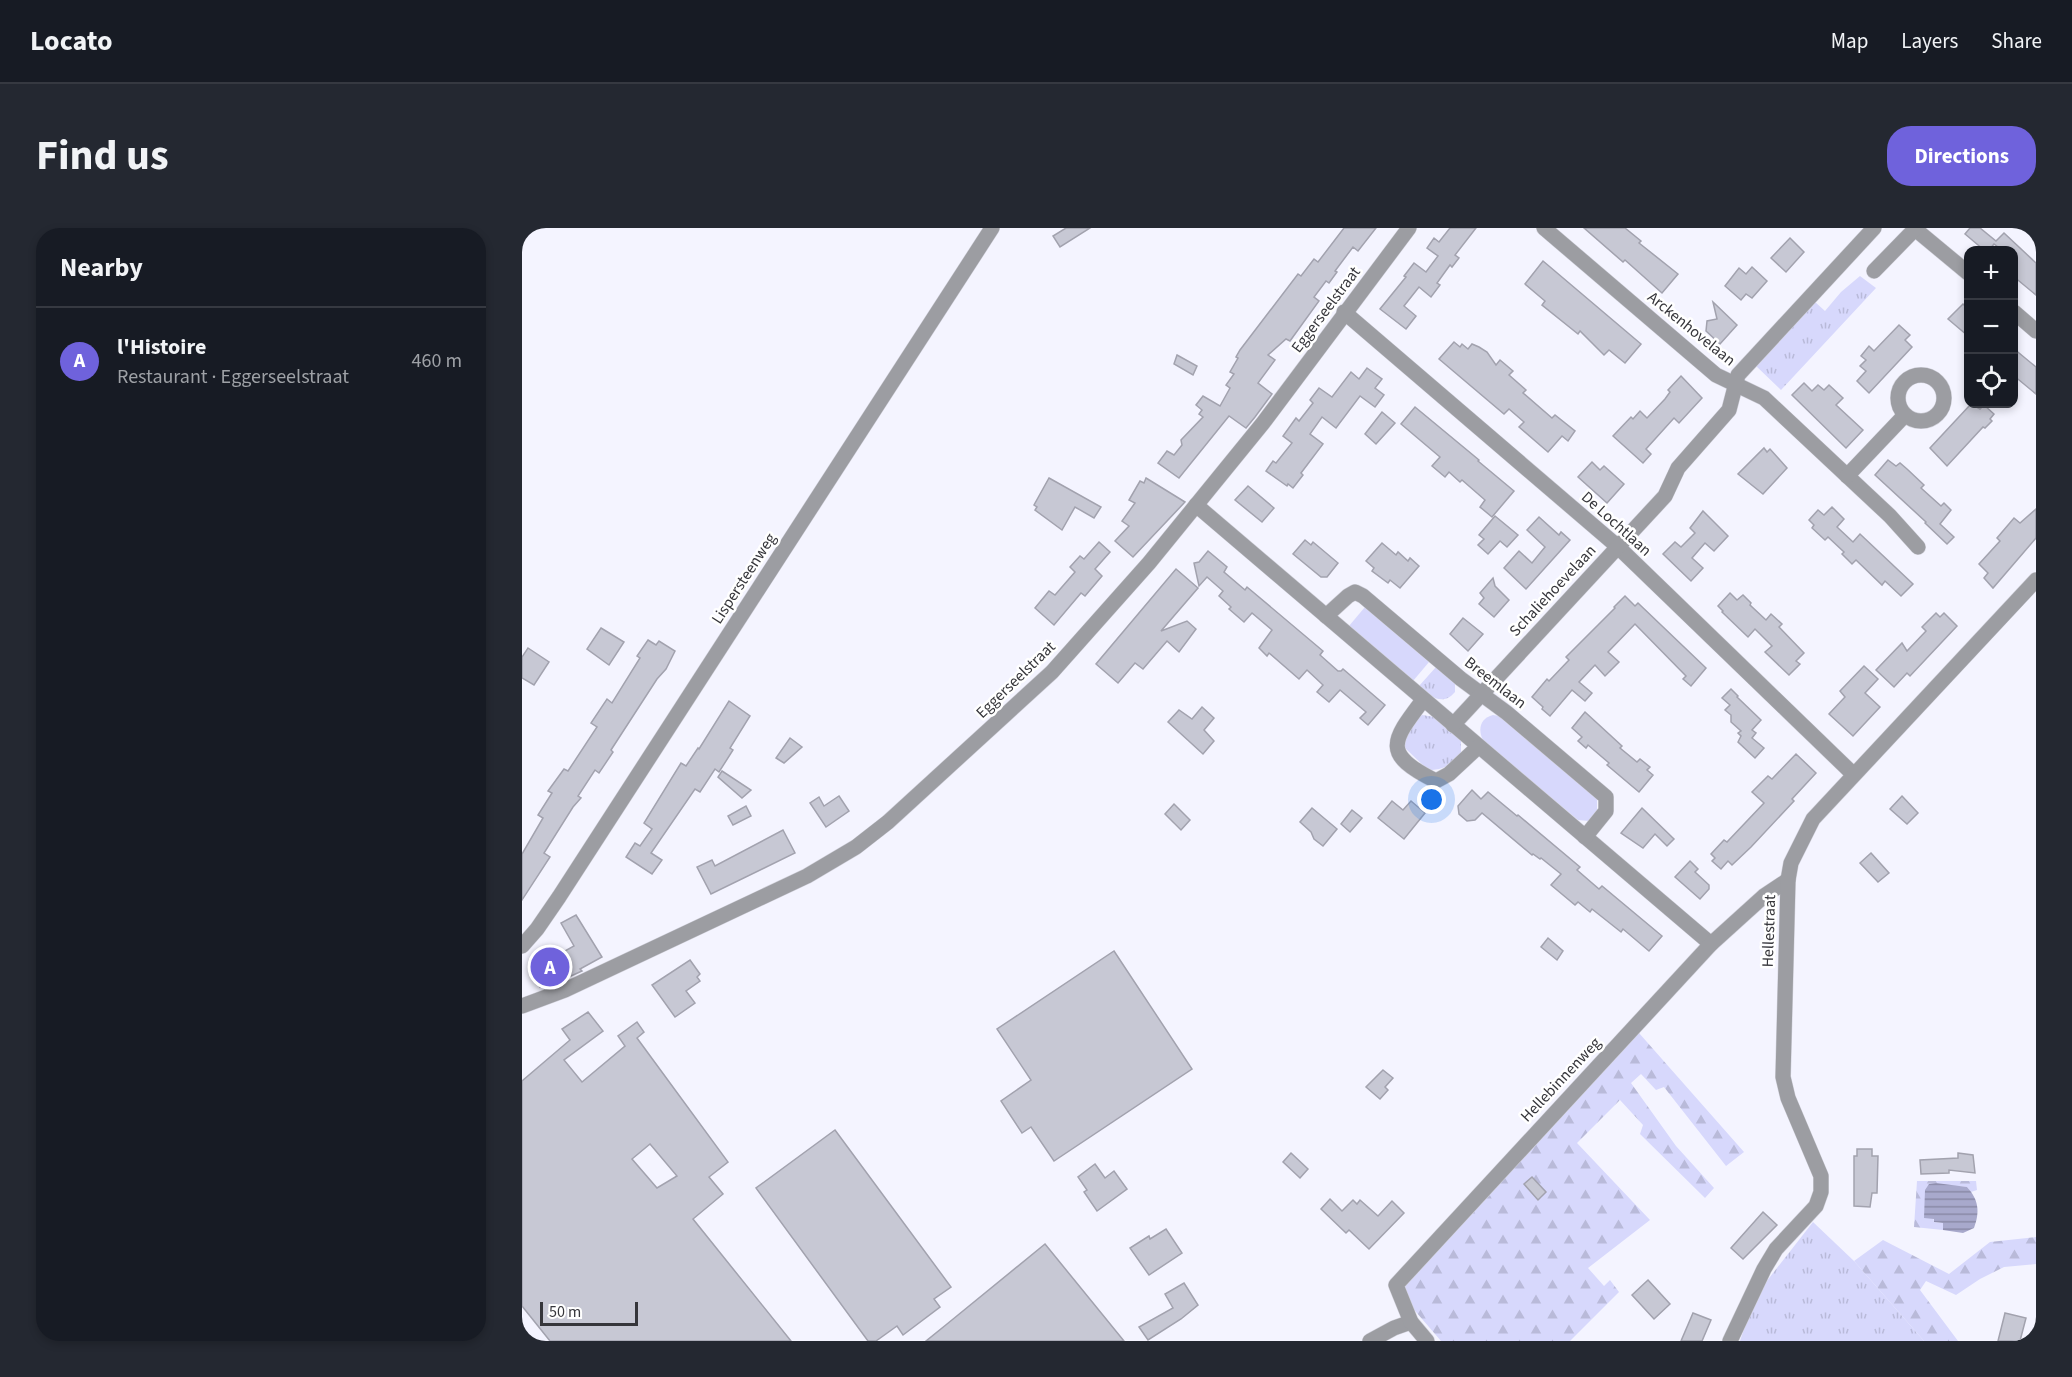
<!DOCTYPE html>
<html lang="en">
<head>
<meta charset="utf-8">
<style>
	:root { --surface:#171b24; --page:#242831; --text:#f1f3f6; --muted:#9ea1a6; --line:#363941; --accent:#6f62dc }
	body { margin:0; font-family:"Source Sans 3",sans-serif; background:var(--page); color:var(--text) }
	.controls { position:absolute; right:18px; top:18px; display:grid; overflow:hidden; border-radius:12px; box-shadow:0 3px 9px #0003 }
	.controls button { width:54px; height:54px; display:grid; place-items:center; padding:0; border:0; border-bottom:2px solid var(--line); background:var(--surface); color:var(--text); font:30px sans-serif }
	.scale { position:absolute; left:18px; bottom:15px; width:98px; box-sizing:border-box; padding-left:6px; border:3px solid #36363b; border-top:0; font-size:16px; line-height:21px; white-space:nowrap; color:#36363b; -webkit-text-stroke:4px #fff; paint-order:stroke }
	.you { position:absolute; left:910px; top:572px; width:21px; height:21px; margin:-15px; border:4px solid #fff; border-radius:50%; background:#1a73e8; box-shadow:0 0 0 9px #1a73e833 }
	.badge { display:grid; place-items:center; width:39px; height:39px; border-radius:50%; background:var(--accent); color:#fff; font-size:20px; font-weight:700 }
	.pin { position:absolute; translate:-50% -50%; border:3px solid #fff; box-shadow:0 2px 6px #0006 }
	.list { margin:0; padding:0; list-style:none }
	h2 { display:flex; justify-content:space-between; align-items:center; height:78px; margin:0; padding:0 24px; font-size:26px }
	h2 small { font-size:20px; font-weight:400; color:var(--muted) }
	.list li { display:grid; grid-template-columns:39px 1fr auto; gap:18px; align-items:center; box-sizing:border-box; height:108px; padding:0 24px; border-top:2px solid var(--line) }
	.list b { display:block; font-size:22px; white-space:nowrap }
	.list p { margin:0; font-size:20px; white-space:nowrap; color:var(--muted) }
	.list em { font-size:20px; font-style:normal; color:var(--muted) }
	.icon { flex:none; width:33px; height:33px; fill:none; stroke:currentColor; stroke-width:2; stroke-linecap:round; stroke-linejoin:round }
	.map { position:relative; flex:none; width:1514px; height:1113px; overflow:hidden; border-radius:24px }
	header { display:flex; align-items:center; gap:36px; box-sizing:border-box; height:84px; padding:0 30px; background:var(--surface); border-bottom:2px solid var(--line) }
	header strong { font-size:28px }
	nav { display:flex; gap:33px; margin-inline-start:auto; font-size:21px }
	.intro { display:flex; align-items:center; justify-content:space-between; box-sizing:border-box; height:144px; padding:0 36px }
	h1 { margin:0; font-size:42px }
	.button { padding:15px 27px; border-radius:24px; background:var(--accent); color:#fff; font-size:21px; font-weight:700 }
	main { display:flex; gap:36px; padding:0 36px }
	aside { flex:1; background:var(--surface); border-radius:24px; box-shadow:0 3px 9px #0003 }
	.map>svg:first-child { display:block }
	.grass { fill:url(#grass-tufts) }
	.forest { fill:url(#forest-firs) }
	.green { fill:#d7d8fc }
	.water { fill:url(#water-rules) }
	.building { fill:#c7c8d4; stroke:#a2a2ae; stroke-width:1.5; fill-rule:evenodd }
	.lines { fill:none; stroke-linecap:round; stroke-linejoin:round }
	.minor-casing { stroke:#d2d2dc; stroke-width:16 }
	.minor { stroke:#9c9da2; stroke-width:15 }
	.labels { text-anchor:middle; stroke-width:5; stroke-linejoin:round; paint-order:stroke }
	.street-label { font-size:16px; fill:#36363b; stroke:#fff }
</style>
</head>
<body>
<header>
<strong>Locato</strong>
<nav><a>Map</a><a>Layers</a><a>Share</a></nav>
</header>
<div class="intro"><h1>Find us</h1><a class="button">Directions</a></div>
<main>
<aside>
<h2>Nearby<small></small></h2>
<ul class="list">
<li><span class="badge">A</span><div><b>l'Histoire</b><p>Restaurant · Eggerseelstraat</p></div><em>460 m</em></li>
</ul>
</aside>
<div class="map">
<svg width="1514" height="1113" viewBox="0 0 1514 1113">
	<defs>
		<pattern id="grass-tufts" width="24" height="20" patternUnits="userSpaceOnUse" patternTransform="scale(1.5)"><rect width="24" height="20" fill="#d7d8fc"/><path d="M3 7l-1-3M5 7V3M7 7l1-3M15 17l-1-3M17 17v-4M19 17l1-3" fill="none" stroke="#b9bad9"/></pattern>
		<pattern id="forest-firs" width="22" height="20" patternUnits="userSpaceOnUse" patternTransform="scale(1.5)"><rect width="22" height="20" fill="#d7d8fc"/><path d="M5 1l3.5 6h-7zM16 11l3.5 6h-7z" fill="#b9bad9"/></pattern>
		<pattern id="water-rules" width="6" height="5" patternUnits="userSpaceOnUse" patternTransform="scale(1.5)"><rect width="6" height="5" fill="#a8a9cc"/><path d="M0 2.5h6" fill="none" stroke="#8a8aa7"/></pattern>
	</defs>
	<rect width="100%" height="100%" fill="#f4f4ff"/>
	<g class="grass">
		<polygon points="1338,48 1354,60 1259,162 1233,137 1292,73 1303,83 1319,64"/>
		<path d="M914 439 933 454V464C920 479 908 468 897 458Z"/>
		<path d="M900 487 913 489 939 512V526C929 537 922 542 906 542L883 520C881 503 887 498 900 487Z"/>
		<polygon points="1291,994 1332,1033 1402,1113 1218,1113 1233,1068"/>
	</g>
	<g class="forest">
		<polygon points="1117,805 1222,924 1204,938 1142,859 1134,862 1119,846 1109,855 1154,918 1192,960 1183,970 1118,906 1121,897 1098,872 1055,915 1128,992 1066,1040 1082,1058 1088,1052 1097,1064 1048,1113 919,1113 888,1077 882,1057"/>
		<polygon points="1395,953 1454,953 1455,962 1449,964 1445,959 1407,956 1412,994 1421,995 1421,1002 1392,999"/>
		<polygon points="1514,1009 1514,1036 1482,1039 1458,1051 1434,1067 1404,1053 1398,1062 1436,1113 1402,1113 1332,1033 1361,1012 1427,1046 1468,1014"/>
	</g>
	<g class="green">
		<polygon points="843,379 907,434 891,453 827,398"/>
		<path d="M971 487 977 488 1075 570V583L1067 593 1056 592 962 514C955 502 958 490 971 487Z"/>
	</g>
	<path class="water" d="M1414 955 1445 959C1457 972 1458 984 1452 1000L1441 1005 1421 1002V995L1412 994V991L1402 990 1403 962 1407 956Z"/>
	<g class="building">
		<polygon points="544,0 568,0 538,19 531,8"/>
		<polygon points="822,0 854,0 836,23 831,19 813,43 815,44 807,55 804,53 792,69 797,73 768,113 764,111 746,127 753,132 736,155 750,166 733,189 724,200 707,188 657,250 636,235 645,223 652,227 660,217 659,212 681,189 677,186 680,182 674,177 681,168 698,178 708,160 704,157 712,146 708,144 716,130 714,129 718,122 776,46 779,48 792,31 796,34"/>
		<polygon points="928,0 954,0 933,27 937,30 930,39 928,37 915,55 918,57 909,69 897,59 882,78 894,88 884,101 858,81 884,49 882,48 892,35 904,44 916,28 905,20 912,10 917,14"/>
		<polygon points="1062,0 1103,0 1119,13 1117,15 1156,46 1140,65 1103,32 1101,34"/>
		<polygon points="1448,0 1458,0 1474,13 1482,5 1514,35 1514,67 1491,48 1491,22 1480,22 1472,16 1467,22 1462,22 1443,6"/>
		<polygon points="1268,10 1282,24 1264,44 1249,30"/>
		<polygon points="1021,33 1119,116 1103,135 1087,122 1082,127 1058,103 1056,106 1020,77 1023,73 1003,56"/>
		<polygon points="1230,39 1245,53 1230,70 1224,66 1219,72 1203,58 1217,40 1224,46"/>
		<polygon points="1191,74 1215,97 1198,116 1184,103 1185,93 1195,91"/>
		<polygon points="1441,76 1446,81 1446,108 1426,91"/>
		<polygon points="1377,97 1388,107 1383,112 1390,119 1347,165 1335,153 1344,143 1338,138 1344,132 1339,128 1347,118 1352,123"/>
		<polygon points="932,114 938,119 940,116 946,121 950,116 957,119 965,124 974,137 978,132 991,143 987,147 1004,162 1001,165 1030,190 1033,187 1053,203 1046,213 1040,208 1026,224 997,199 1002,194 987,181 982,186 917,131"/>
		<polygon points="1491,120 1514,139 1514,166 1491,147"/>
		<polygon points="655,127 675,138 671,147 652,136"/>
		<polygon points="845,140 860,151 853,160 862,167 853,179 838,168 814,200 800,189 788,206 801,216 779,245 781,247 771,260 766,256 765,258 744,243 751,233 754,235 770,215 761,208 774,190 777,193 791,175 788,172 797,160 810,169 829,144 837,151"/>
		<polygon points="1159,148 1180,170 1157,195 1152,190 1124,221 1129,226 1121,235 1091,208 1109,189 1111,191 1118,183 1125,190 1143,171 1148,164 1146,162"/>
		<polygon points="1282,155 1290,163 1296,157 1302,162 1307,157 1321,170 1314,177 1341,202 1324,220 1270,167"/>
		<polygon points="1449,176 1458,181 1462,177 1472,186 1468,191 1470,193 1463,200 1461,199 1425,238 1408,220"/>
		<polygon points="893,179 957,232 956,233 992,263 970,289 958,279 963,272 940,252 938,254 927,244 923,249 910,238 918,229 879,196"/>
		<polygon points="860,184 873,195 854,216 843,206"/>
		<polygon points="1242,220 1245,224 1248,221 1265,240 1241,266 1216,246"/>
		<polygon points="1366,232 1374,238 1378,235 1385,241 1402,257 1399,260 1419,278 1422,275 1429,282 1418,296 1432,309 1425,316 1403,295 1404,294 1353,247"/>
		<polygon points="1070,234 1078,242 1082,238 1102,256 1085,275 1056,249"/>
		<polygon points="527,250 579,279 572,290 553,279 540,302 513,282 515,279 512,277"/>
		<polygon points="624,250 663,274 611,329 593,313 607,298 600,293 613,275 607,272 618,253 622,255"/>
		<polygon points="726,258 752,280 740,294 713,272"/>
		<polygon points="1310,279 1322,291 1315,299 1331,314 1338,306 1391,356 1379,368 1363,353 1360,357 1334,332 1330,336 1320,326 1322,324 1306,309 1303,312 1290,300 1292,297 1287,292 1296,282 1302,287"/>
		<polygon points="1514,281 1514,310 1471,360 1462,350 1466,345 1457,336 1478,313 1475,310 1492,290 1498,295"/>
		<polygon points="1181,283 1206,308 1192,323 1183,315 1170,330 1181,340 1169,353 1141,326 1153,314 1159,319 1173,305 1168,300"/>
		<polygon points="973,288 996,307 985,319 978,313 966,326 956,317 962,311 957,307"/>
		<polygon points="1017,289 1037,307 1039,304 1048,312 1004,361 982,340 997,323 1010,335 1023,319 1005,302"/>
		<polygon points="783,312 789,317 791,314 816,335 805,349 799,349 771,326"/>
		<polygon points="577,314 588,324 573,341 580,348 563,368 559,365 532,397 513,380 527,363 533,367 553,344 548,339 558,328 562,331"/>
		<polygon points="860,315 874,327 876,324 886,333 888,330 897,338 878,360 868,352 866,355 850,343 852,340 844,333"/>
		<polygon points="686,323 705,339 702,344 723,362 725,359 801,423 798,427 816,443 819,443 821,441 863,477 846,497 838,490 844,484 818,462 807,474 795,464 801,457 785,442 777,451 747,425 745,428 737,420 750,402 730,385 722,394 707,381 709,379 697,368 701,363 685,349 677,358 672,335 677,334"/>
		<polygon points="654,341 676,360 639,403 665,393 674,401 657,424 645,413 621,441 613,435 596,455 574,436"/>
		<polygon points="971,350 973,358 987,372 972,389 957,376 962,370 958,365"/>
		<polygon points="1208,365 1215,372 1221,367 1229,375 1228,377 1244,392 1249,386 1260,396 1257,399 1282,425 1274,433 1278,436 1267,447 1243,424 1250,418 1233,401 1226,409 1200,384 1201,383 1196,378"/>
		<polygon points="1103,368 1113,378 1116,375 1184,440 1169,458 1161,451 1164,448 1113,396 1086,424 1097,434 1083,448 1073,437 1057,454 1070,465 1063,473 1050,462 1028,488 1020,481 1021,479 1010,469 1025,451 1027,453 1047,432 1044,429 1093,380 1092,379"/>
		<polygon points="1414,385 1418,389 1422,385 1435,398 1388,448 1385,445 1372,459 1354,442 1380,415 1385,423 1404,403 1400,399"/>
		<polygon points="941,390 961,406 946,423 928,406"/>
		<polygon points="79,400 102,414 87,437 65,421"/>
		<polygon points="126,412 134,417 137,413 153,423 144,441 135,451 89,522 91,524 77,545 73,542 56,568 59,570 51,579 22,625 28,629 0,672 0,626 21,590 16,587 30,565 26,563 42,541 46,543 75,499 69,495 85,471 90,475 118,430 115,428"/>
		<polygon points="6,420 27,434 12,457 0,450 0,429"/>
		<polygon points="1342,438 1356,451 1343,465 1358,479 1331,508 1307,486 1323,469 1318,463"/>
		<polygon points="1209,461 1216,468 1215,469 1239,492 1230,502 1234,505 1230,510 1242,520 1233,530 1216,514 1219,508 1216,505 1219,503 1209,494 1209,487 1203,482 1208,477 1200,470"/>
		<polygon points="207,473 228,488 208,520 211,522 197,544 193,541 178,564 173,561 129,625 140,632 130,646 104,629 113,615 118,618 130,601 122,595 159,535 164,538 176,520 177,521"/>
		<polygon points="680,479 692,490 682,502 692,513 681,526 646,494 657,482 670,491"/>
		<polygon points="1063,484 1100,518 1098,520 1115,534 1118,531 1128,539 1125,542 1131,547 1117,564 1085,537 1087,535 1066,517 1064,520 1056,513 1060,509 1050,500"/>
		<polygon points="268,510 280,519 262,535 254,530"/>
		<polygon points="1274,526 1294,545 1270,571 1272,573 1229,619 1210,637 1206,633 1199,641 1190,633 1193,630 1189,626 1202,612 1205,614 1242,575 1230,564 1246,548 1250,551"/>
		<polygon points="200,543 229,562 220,570 196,549"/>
		<polygon points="950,562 959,571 966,564 995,588 996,587 1058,639 1055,642 1077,661 1080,658 1140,708 1127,723 1101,701 1099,704 1070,681 1068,684 1056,674 1053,677 1029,657 1039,646 1019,630 1018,631 1011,626 1010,627 960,585 953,592 945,593 937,586 936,578"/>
		<polygon points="317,568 327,583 304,599 288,575 297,569 302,578"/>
		<polygon points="1380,568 1396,585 1385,596 1368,581"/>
		<polygon points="870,573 881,582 889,573 903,585 882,611 856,590"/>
		<polygon points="652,576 668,592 659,602 643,586"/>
		<polygon points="224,578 229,588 211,597 206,588"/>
		<polygon points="790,580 815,601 801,618 792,611 789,604 778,594"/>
		<polygon points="1120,580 1152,611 1145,618 1133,606 1121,620 1099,605"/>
		<polygon points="830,582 840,590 828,604 819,596"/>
		<polygon points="261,602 273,625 189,666 175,639 190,632 193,638"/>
		<polygon points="1349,625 1367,645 1356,654 1338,635"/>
		<polygon points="1168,633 1176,641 1173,644 1187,657 1187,661 1178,671 1153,649"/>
		<polygon points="54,687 80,729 58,741 60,743 49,748 48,747 32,756 31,753 18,759 9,742 52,718 39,695"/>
		<polygon points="1026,710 1041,723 1035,732 1019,719"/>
		<polygon points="592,723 670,841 532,933 509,899 500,905 479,873 509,852 475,801"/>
		<polygon points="168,732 178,746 175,749 178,753 164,763 173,775 153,789 130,757"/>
		<path d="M66 784 81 803 42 832 60 854 103 818 96 808 115 794 122 804 115 810 206 934 187 949 201 966 171 991 269 1113H28L0 1078V853L48 812 40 801ZM128 916 155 948 135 960 110 931Z"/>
		<polygon points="861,842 871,850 863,859 866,862 858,871 844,859"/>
		<polygon points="313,902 429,1059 412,1071 418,1079 381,1107 375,1098 354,1113 346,1113 234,960"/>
		<polygon points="1335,921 1350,921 1350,928 1356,928 1355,965 1350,965 1348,979 1332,978 1332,928 1335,928"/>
		<polygon points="769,925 786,941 778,950 761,934"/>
		<polygon points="1436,925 1451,927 1453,945 1427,942 1427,945 1399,946 1398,932 1436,930"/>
		<polygon points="573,936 583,950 592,943 605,961 575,983 562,964 565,962 556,949"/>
		<polygon points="1010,949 1024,964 1016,972 1002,956"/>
		<polygon points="808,971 820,983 831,972 835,976 838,972 856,988 870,973 882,985 847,1021 827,1002 824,1005 799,981"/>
		<polygon points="1241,984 1255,997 1221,1031 1209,1020"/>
		<polygon points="644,1001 660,1025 627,1047 608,1020 627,1008 628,1011"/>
		<polygon points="523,1016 602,1113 404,1113 425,1096"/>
		<polygon points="1126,1052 1148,1076 1132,1091 1110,1067"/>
		<polygon points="662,1055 676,1077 659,1091 626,1112 617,1099 651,1080 643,1066"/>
		<polygon points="1171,1085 1189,1092 1180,1113 1159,1113"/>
		<polygon points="1483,1085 1504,1090 1498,1113 1476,1113"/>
	</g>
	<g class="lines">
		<g class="minor-casing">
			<g id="minor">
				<polyline points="1022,0 1194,147 1242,170 1368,288 1396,319"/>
				<polyline points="1393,1 1446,45"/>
				<polyline points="1352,43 1394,0"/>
				<polyline points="822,84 1095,318 1331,546"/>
				<polyline points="1492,84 1514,103"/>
				<circle cx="1399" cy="170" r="23"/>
				<polyline points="1325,248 1383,187"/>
				<polyline points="674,277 1189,716"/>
				<polyline points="804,388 826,368 833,364 841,368 939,451 985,485 1084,569 1084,583 1063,609"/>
				<path d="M901 472C870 513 859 526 914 553L927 546 956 519"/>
				<polyline points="931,497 1143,268 1156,240 1207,182 1216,147 1352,0"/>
				<polyline points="0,718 15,701 37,669 470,0"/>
				<polyline points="0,778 43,762 285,648 334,619 366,594 530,444 627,335 741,195 887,0"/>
				<polyline points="848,1113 872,1100 889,1094"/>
				<polyline points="905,1113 889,1094 874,1057 1189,716 1242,668 1266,652"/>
				<polyline points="1208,1113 1242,1041 1254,1021 1294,978 1299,964 1299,948 1266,870 1261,849 1266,652 1269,635 1291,591 1514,352"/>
			</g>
		</g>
		<use href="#minor" class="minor"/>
	</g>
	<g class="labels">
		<g class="street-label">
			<text transform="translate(803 81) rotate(-53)" y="6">Eggerseelstraat</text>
			<text transform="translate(1170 100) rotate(39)" y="6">Arckenhovelaan</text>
			<text transform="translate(1095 295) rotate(42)" y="6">De Lochtlaan</text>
			<text transform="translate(221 350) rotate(-57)" y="6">Lispersteenweg</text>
			<text transform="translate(1030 362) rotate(-47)" y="6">Schaliehoevelaan</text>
			<text transform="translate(493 451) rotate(-44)" y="6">Eggerseelstraat</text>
			<text transform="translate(974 454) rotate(38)" y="6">Breemlaan</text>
			<text transform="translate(1246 703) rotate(-88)" y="6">Hellestraat</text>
			<text transform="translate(1038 851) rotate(-47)" y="6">Hellebinnenweg</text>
		</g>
	</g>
</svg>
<div class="controls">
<button>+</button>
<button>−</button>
<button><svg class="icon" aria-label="locate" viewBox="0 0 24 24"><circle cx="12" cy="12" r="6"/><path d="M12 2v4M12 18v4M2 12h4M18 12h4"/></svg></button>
</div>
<div class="scale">50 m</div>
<div class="you"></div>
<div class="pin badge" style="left:28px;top:739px">A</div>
</div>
</main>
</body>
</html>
